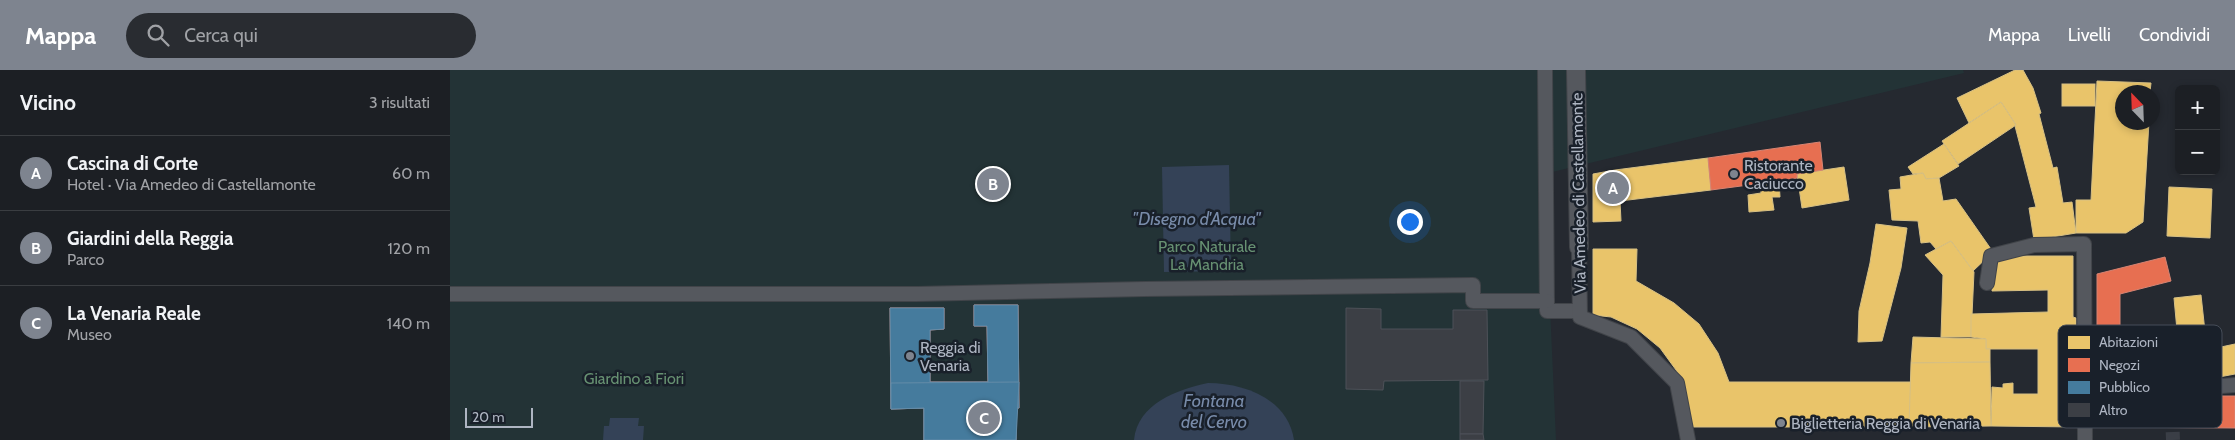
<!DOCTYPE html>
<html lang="it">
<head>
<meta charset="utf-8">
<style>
	:root { --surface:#1c1f24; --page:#292c31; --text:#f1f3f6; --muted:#a0a2a6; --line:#3a3d41; --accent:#7e848f }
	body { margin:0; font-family:Cabin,sans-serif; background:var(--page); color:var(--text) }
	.controls { position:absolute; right:15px; top:15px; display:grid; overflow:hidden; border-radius:8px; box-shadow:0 2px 8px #0003 }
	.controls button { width:45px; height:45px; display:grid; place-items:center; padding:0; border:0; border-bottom:1px solid var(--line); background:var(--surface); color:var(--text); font:25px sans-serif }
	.compass { position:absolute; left:1665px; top:15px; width:45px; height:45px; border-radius:50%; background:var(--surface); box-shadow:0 2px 8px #0003; rotate:337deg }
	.scale { position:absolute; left:15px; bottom:12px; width:68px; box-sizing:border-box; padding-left:5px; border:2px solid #aeb5c2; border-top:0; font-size:14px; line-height:18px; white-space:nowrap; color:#aeb5c2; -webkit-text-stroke:4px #19202a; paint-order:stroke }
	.you { position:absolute; left:959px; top:151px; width:18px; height:18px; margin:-12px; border:4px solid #fff; border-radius:50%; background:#1a73e8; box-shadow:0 0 0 8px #1a73e833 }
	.badge { display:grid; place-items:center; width:32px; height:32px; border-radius:50%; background:var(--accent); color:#fff; font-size:16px; font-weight:700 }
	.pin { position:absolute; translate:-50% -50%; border:2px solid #fff; box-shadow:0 1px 5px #0006 }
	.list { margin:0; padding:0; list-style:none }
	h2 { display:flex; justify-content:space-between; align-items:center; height:65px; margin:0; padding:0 20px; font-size:21px }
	h2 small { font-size:16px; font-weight:400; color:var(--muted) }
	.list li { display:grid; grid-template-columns:32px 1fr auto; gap:15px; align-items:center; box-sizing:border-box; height:75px; padding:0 20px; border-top:1px solid var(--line) }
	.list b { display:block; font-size:19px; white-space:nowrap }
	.list p { margin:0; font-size:16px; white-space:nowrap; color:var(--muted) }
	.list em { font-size:16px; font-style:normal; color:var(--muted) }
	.icon { flex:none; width:28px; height:28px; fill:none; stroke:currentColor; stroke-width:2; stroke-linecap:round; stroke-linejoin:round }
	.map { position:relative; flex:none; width:1785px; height:370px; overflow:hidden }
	header { display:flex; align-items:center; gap:30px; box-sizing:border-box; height:70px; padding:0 25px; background:var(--accent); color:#fff }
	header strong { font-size:24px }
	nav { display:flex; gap:28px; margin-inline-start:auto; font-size:18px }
	.search { width:350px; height:45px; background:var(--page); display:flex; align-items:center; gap:12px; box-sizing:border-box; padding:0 18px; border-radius:28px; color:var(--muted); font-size:19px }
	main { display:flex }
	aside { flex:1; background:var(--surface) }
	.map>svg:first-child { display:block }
	.green { fill:#233336 }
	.water { fill:#344257 }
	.homes { fill:#e9c46a; stroke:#d7c084 }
	.shops { fill:#e76f51; stroke:#d68473 }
	.public { fill:#457b9d; stroke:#648ca8 }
	.building { fill:#3c3f45; stroke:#4d5158 }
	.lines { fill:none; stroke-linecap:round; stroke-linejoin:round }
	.pedestrian-tunnel { stroke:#3a3e46; stroke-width:14; stroke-dasharray:14 7; stroke-linecap:butt }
	.pedestrian-casing { stroke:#414449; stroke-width:16 }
	.minor-casing { stroke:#414449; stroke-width:20 }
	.pedestrian { stroke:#55585e; stroke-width:14 }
	.minor { stroke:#55585e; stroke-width:18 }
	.poi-dot { fill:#7e848f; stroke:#19202a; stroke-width:2 }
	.labels { text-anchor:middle; stroke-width:5; stroke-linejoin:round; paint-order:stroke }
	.poi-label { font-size:16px; fill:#aeb5c2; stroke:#19202a; text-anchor:start }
	.street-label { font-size:16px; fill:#aeb5c2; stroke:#19202a }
	.park-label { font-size:16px; fill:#679172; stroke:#19202a }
	.water-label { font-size:18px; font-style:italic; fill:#788ba9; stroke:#19202a }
	.key { fill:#19202a; stroke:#464d58; stroke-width:1 }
	.key-label { font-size:14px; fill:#aeb5c2 }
</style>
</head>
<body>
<header>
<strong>Mappa</strong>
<div class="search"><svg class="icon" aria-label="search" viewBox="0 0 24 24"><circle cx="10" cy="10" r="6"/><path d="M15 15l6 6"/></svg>Cerca qui</div>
<nav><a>Mappa</a><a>Livelli</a><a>Condividi</a></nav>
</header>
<main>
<aside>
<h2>Vicino<small>3 risultati</small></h2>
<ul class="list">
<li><span class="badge">A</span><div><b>Cascina di Corte</b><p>Hotel · Via Amedeo di Castellamonte</p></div><em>60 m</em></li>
<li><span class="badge">B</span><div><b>Giardini della Reggia</b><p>Parco</p></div><em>120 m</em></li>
<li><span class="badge">C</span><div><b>La Venaria Reale</b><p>Museo</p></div><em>140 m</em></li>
</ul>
</aside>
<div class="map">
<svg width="1785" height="370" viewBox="0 0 1785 370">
	<rect width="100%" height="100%" fill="#252930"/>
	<polygon class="green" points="0,0 1513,0 1514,3 1094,104 1106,370 0,370"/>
	<g class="water">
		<polygon points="779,95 781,201 714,202 712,97"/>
		<path d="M758 313C794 313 838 329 844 370H684C687 334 728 319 758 313Z"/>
		<polygon points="160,348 189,348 188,356 194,356 193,370 153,370 154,356 159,356"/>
	</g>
	<g class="homes">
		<polygon points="1565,0 1573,0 1583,18 1591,43 1589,44 1603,98 1607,97 1613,133 1622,132 1626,163 1584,170 1579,138 1586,137 1565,56 1566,55 1551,32 1519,53 1507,28"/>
		<polygon points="1647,11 1701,13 1700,22 1672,22 1672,52 1699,52 1693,152 1676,163 1626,163 1626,130 1641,130"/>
		<rect x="1612" y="14" width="33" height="22"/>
		<polygon points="1551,32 1566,55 1508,94 1492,71"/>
		<polygon points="1494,74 1509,96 1489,108 1476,109 1473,103 1463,104 1458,97"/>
		<polygon points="1258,88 1261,120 1170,131 1167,128 1165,100"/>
		<polygon points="1394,97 1399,130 1352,138 1347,104"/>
		<polygon points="1165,100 1167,128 1170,131 1171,151 1143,152 1143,104"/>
		<polygon points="1473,103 1476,109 1489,108 1493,131 1506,129 1543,182 1523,201 1501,171 1486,179 1480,172 1471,173 1468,151 1442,150 1439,120 1451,119 1450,107"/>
		<polygon points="1329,111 1330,127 1322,127 1324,140 1299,142 1298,125 1311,123 1310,114"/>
		<polygon points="1719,117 1762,119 1760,168 1717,166"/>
		<polygon points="1426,154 1457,158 1451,198 1432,271 1408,272 1409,241 1420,193"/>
		<polygon points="1501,171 1524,202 1521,267 1491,267 1493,205 1475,185"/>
		<polygon points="1143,179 1187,179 1186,211 1224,233 1249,254 1268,283 1279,312 1461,312 1459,357 1240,357 1236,323 1226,300 1210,278 1187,259 1161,247 1143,245"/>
		<polygon points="1543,186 1623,186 1623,247 1626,248 1626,357 1541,356 1542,317 1553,318 1553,314 1563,313 1563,324 1588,324 1588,279 1536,279 1536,269 1521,267 1521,244 1598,242 1598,220 1542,221"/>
		<polygon points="1751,225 1757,280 1785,274 1785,304 1732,314 1724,228"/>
		<polygon points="1463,267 1536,269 1536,279 1540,279 1540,292 1461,293"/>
		<polygon points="1540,292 1541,356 1459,357 1461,293"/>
	</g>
	<g class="shops">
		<polygon points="1370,72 1373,100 1347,104 1347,108 1329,111 1261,120 1258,88"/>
		<polygon points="1715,187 1721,211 1670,224 1670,326 1785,326 1785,358 1647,357 1647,204"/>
		<polygon points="524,235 568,235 569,338 566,338 566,370 474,370 474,338 441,339 440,238 494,238 494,259 480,260 480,312 538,312 537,256 524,256"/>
	</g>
	<g class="public">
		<polygon points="524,235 568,235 569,338 566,338 566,370 474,370 474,338 441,339 440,238 494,238 494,259 480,260 480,312 538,312 537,256 524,256"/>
		<polygon points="569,312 566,370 474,370 474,338 441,339 441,313"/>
	</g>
	<g class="building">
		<polygon points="896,238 931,239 931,259 1003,259 1003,240 1037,240 1038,310 934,311 933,320 896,319"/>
		<polygon points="1010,311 1034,311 1033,364 1010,364"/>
		<polygon points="1010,364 1033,364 1034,370 1010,370"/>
	</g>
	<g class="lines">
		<polyline class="pedestrian-tunnel" points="1721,320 1723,370"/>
		<g class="pedestrian-casing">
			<g id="pedestrian">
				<polyline points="1095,0 1097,241 1129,241"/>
				<polyline points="1129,177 1130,247 1181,267 1227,313 1238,370"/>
				<polyline points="1537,213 1541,186 1584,175 1634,174 1635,370"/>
				<polyline points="0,224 467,224 695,219 1023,215 1023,231 1097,231"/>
				<polyline points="1721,320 1785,315"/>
			</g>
		</g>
		<g class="minor-casing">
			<polyline id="minor" points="1126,0 1129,177"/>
		</g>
		<use href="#pedestrian" class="pedestrian"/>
		<use href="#minor" class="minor"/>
	</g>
	<g class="poi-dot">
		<circle cx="1284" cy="104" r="5"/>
		<circle cx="460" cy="286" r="5"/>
		<circle cx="1331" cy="353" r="5"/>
	</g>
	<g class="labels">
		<g class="poi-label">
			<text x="1294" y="101">Ristorante<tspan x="1294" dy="18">Caciucco</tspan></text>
			<text x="470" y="283">Reggia di<tspan x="470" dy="18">Venaria</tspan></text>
			<text x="1341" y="359">Biglietteria Reggia di Venaria</text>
		</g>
		<g class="street-label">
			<text transform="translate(1128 123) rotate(-91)" y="6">Via Amedeo di Castellamonte</text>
		</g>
		<g class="park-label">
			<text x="757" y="182">Parco Naturale<tspan x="757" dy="18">La Mandria</tspan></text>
			<text x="184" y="314">Giardino a Fiori</text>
		</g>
		<g class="water-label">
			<text x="747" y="155">"Disegno d'Acqua"</text>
			<text x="764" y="337">Fontana<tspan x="764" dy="21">del Cervo</tspan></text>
		</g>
	</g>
	<rect x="1608" y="255" width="164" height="103" rx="8" class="key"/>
	<rect x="1618" y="266" width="22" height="13" fill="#e9c46a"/>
	<rect x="1618" y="288" width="22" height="14" fill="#e76f51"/>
	<rect x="1618" y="311" width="22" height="13" fill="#457b9d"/>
	<rect x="1618" y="333" width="22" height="14" fill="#3c3f45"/>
	<g class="key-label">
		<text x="1649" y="277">Abitazioni</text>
		<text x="1649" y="300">Negozi</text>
		<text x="1649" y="322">Pubblico</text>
		<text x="1649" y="345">Altro</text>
	</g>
</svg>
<div class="controls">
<button>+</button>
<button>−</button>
</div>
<svg class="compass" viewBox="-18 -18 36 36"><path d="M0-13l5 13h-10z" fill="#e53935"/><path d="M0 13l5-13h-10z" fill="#a0a2a6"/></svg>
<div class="scale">20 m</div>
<div class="you"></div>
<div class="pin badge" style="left:1163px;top:118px">A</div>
<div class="pin badge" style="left:543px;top:114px">B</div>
<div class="pin badge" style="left:534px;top:348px">C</div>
</div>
</main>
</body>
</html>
